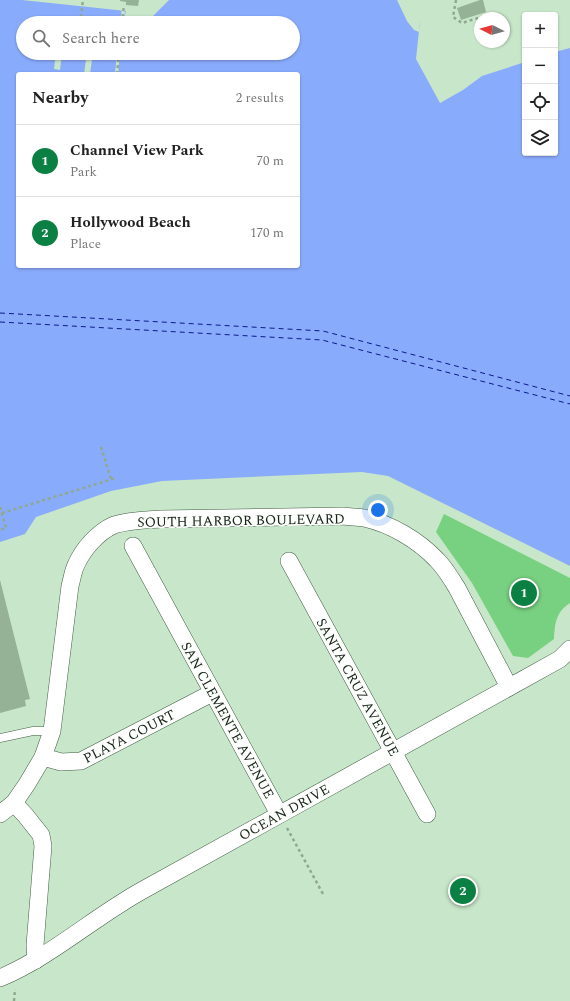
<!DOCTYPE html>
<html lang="en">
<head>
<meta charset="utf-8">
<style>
	:root { --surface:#fff; --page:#f6f6f6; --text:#222; --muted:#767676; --line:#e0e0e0; --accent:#0b8043 }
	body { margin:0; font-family:Spectral,serif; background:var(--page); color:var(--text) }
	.controls { position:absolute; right:12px; top:12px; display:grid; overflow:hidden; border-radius:4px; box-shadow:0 1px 3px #0004 }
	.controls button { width:36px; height:36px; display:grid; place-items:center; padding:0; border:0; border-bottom:1px solid var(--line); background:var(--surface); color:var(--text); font:20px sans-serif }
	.compass { position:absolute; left:474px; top:12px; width:36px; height:36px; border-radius:50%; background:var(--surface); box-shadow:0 1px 3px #0004; rotate:276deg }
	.you { position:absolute; left:378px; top:510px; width:14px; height:14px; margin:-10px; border:3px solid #fff; border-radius:50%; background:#1a73e8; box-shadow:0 0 0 6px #1a73e833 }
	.badge { display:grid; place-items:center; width:26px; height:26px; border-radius:50%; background:var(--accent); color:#fff; font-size:13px; font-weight:700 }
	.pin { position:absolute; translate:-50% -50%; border:2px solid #fff; box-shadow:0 1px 4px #0006 }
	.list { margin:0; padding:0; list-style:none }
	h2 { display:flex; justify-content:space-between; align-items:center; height:52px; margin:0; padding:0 16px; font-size:17px }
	h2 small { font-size:13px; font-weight:400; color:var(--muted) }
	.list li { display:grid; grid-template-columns:26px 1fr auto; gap:12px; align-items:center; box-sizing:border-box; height:72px; padding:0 16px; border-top:1px solid var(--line) }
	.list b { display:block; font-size:15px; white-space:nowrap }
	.list p { margin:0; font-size:13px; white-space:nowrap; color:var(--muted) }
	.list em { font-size:13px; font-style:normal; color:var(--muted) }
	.icon { flex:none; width:22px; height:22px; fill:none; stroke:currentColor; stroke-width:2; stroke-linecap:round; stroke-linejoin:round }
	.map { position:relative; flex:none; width:570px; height:1001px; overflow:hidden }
	.search { position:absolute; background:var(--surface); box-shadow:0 1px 3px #0004; left:16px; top:16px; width:284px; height:44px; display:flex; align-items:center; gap:10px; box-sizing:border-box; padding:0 14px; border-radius:22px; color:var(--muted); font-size:15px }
	.panel { position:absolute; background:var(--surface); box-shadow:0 1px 3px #0004; left:16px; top:72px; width:284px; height:196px; border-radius:4px }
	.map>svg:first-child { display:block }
	.green { fill:#78d181 }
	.water { fill:#89abfc; fill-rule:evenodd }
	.pier { fill:#c8e6c9 }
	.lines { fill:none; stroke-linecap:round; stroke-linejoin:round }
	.ferry { stroke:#0c198e; stroke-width:1; stroke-dasharray:5 4; stroke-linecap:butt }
	.building { fill:#95b296 }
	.lane-casing { stroke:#425d44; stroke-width:9 }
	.street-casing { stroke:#425d44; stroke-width:18 }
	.path { stroke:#90a891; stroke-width:2.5; stroke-dasharray:3 3; stroke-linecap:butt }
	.lane { stroke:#fff; stroke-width:8 }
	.street { stroke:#fff; stroke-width:17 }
	.labels { text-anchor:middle; stroke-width:3.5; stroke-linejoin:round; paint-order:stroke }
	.street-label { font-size:14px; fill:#162117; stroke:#fbfefb }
</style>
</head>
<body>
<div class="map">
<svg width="570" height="1001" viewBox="0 0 570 1001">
	<rect width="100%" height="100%" fill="#c8e6c9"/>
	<path class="green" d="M444 514 570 578V603C556 612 555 623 554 639L528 658 513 656 472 583 436 532Z"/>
	<path class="water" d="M0 0H22L126 11 124 23H23V53H293V23H135L152 14 165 0H416L420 21 416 59 440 103 463 90 482 76 525 62V153H555V52L570 48V566L388 476 362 472 162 481 111 491 36 517 25 534 0 542ZM18 74H298V266H18Z"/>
	<g class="pier">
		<polygon points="162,0 169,0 146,23 133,23 138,19 150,12"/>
		<polygon points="397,0 418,0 422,19 420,21 419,32 414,30 407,21"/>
		<polygon points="122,8 125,9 124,21 126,11 128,11 126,23 120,23"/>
		<polygon points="56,53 62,53 60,70 54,69"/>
		<polygon points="87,53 93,53 90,74 84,74"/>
		<polygon points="117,53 120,53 118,74 115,74"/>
	</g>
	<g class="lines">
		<g class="ferry">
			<polyline points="0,313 323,331 570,396"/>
			<polyline points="0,322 322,340 570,404"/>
		</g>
	</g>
	<g class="building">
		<polygon points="120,0 139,0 138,6 126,5 126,2 120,1"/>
		<polygon points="480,0 483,0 486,12 461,20 457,8"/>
		<polygon points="0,580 30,699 25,700 26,706 0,713"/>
	</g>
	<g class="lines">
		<g class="lane-casing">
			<polyline id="lane" points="0,738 33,731 52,731"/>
		</g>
		<g class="street-casing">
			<g id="street">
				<polyline points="133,546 279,814"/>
				<polyline points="289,561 427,814"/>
				<polyline points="43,757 61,762 81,761 212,693"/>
				<polyline points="14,803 26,816 41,835 43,846 35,945 36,960"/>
				<path d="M0 814 14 803 27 784 43 757 52 731 70 586C72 579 73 571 76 565 83 549 98 532 114 525 129 520 146 520 161 519L343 516C350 517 357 517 364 518 391 524 418 540 437 560 445 568 451 578 457 588L509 687"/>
				<path d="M0 978C52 956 94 917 143 890 282 813 421 737 560 659L570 649"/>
			</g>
		</g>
		<g class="path">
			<polyline points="456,0 453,17 462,23 488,15 488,12"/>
			<polyline points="80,23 83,0"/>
			<polyline points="122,23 124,5"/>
			<polyline points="117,74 119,53"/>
			<polyline points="101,447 111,479"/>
			<polyline points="0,507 6,528 0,530"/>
			<polyline points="2,513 116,478"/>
			<polyline points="287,828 323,894"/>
			<polyline points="14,1001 15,989"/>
		</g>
		<use href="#lane" class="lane"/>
		<use href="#street" class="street"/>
	</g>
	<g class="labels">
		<g class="street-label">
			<text transform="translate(241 520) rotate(-1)" y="5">SOUTH HARBOR BOULEVARD</text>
			<text transform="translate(358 687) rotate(61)" y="5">SANTA CRUZ AVENUE</text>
			<text transform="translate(228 720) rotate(61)" y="5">SAN CLEMENTE AVENUE</text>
			<text transform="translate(129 736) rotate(-27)" y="5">PLAYA COURT</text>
			<text transform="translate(284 812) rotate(-29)" y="5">OCEAN DRIVE</text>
		</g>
	</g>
</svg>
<div class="controls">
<button>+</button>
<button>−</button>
<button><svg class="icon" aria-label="locate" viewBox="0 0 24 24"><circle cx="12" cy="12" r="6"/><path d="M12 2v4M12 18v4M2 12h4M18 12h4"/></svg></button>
<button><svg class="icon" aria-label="layers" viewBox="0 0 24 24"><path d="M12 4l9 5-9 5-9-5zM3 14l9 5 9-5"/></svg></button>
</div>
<svg class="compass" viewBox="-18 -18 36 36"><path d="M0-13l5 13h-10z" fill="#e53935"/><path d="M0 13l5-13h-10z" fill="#767676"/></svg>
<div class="you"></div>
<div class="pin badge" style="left:524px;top:593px">1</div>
<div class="pin badge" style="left:463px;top:891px">2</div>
<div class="search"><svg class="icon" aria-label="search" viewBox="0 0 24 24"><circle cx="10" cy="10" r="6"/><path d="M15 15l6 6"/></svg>Search here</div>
<section class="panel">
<h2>Nearby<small>2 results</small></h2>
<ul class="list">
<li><span class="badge">1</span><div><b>Channel View Park</b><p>Park</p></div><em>70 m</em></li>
<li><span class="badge">2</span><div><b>Hollywood Beach</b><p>Place</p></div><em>170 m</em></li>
</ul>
</section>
</div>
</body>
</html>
